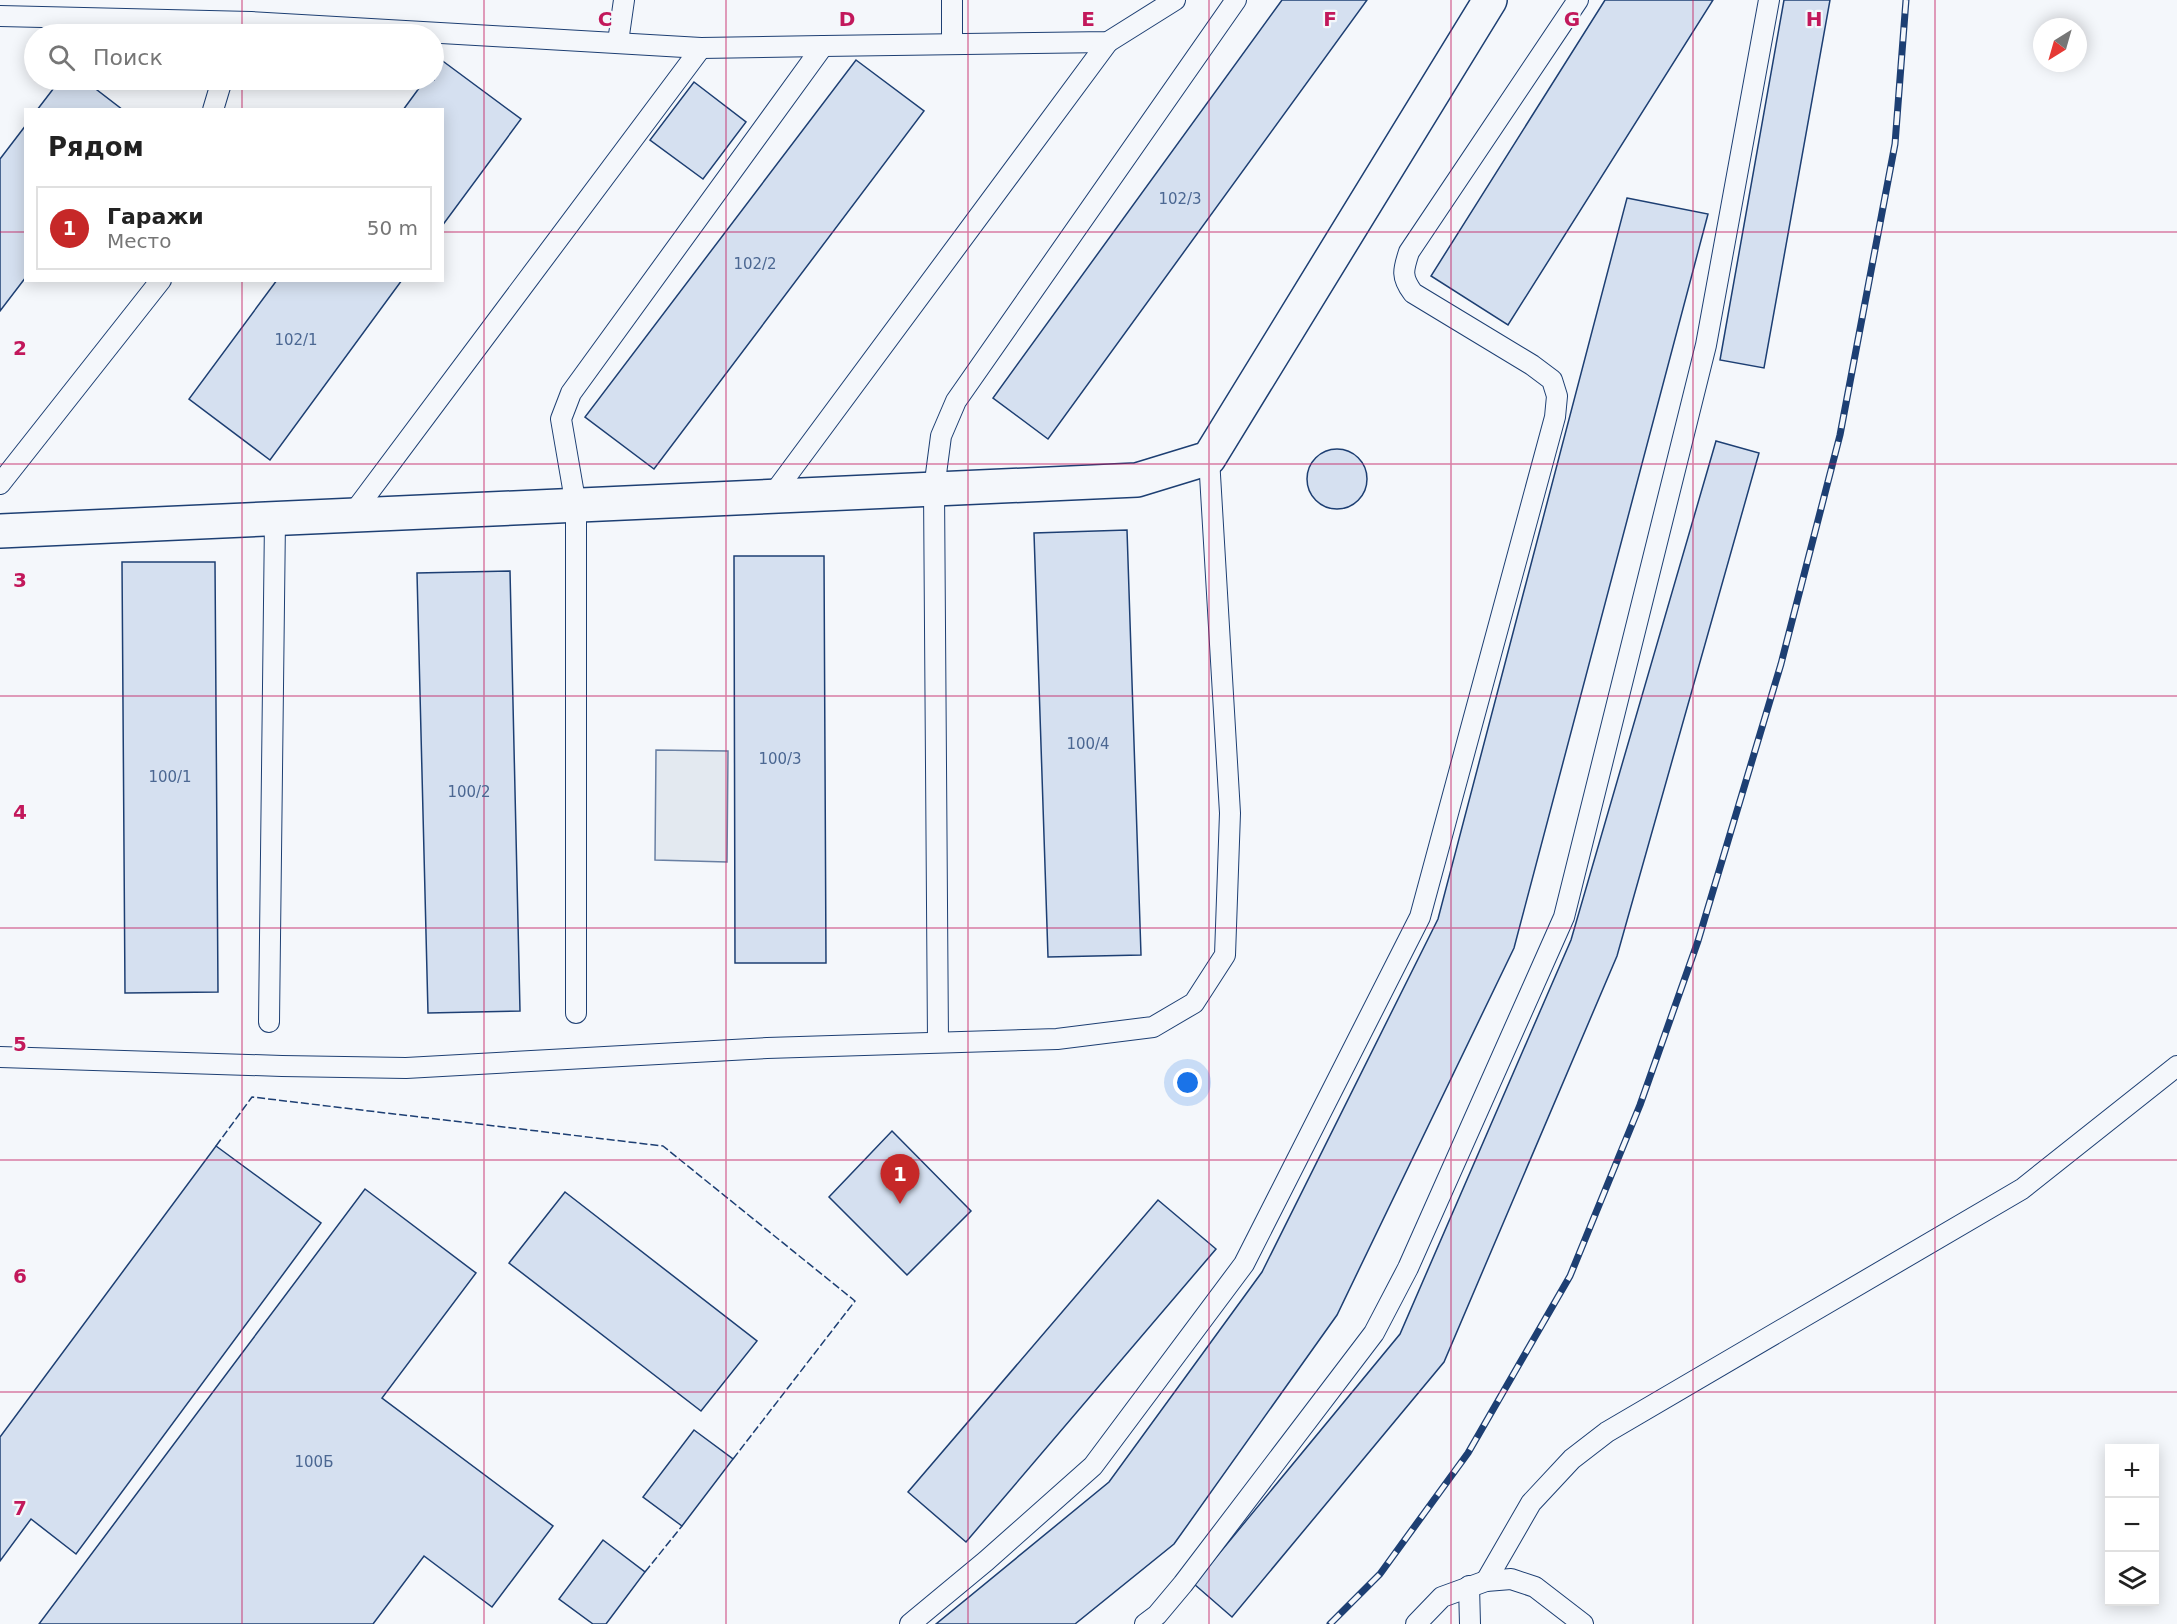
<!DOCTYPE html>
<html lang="ru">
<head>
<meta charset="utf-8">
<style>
	:root { --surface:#fff; --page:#f6f6f6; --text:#222; --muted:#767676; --line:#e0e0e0; --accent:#c62828 }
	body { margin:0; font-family:"DejaVu Sans",sans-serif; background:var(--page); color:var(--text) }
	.controls { position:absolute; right:18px; bottom:18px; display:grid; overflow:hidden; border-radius:0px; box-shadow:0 3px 15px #0003 }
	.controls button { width:54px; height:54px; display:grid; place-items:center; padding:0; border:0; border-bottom:2px solid var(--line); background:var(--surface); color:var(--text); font:30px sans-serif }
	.compass { position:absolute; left:2033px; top:18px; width:54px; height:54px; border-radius:50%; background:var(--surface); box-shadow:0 3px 15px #0003; rotate:217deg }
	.you { position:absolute; left:1188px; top:1083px; width:21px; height:21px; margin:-15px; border:4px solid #fff; border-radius:50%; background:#1a73e8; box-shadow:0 0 0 9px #1a73e833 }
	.badge { display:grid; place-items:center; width:39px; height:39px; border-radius:50%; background:var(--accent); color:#fff; font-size:20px; font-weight:700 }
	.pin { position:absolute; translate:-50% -50px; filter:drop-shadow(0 2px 3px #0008) }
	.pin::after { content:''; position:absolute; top:32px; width:21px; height:18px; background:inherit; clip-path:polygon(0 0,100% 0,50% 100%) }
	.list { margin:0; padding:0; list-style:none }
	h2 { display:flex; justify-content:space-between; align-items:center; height:78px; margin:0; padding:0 24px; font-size:26px }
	h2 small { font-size:20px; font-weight:400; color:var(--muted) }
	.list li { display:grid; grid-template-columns:39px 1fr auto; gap:18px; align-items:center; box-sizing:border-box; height:84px; margin:0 12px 12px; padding:0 12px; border:2px solid var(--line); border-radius:0px }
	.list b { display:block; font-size:22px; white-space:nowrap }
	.list p { margin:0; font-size:20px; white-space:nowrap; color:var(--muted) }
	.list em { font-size:20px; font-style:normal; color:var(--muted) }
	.icon { flex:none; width:33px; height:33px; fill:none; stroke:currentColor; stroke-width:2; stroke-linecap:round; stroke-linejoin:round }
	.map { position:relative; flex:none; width:2177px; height:1624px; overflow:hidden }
	.search { position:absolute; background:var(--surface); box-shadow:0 3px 15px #0003; left:24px; top:24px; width:420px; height:66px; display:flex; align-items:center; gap:15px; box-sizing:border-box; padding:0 21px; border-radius:33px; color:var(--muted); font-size:22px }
	.panel { position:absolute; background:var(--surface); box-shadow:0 3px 15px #0003; left:24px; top:108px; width:420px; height:174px; border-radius:0px }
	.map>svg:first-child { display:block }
	.green { fill:#e3e9f0; stroke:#687fa3; stroke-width:1.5 }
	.building { fill:#d5e0f0; stroke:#1d3f73; stroke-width:1.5 }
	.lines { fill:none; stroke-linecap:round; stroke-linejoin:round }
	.lane-casing { stroke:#1d3f73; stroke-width:22 }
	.street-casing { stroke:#1d3f73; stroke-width:36 }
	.lane { stroke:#f4f7fb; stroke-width:20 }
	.street { stroke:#f4f7fb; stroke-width:33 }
	.rail-casing { stroke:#1d3f73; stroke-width:7 }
	.rail { stroke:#f4f7fb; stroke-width:4.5; stroke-dasharray:14; stroke-linecap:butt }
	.fence { stroke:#1d3f73; stroke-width:1.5; stroke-dasharray:8 3; stroke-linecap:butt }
	.grid { fill:none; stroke:#c2185b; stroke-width:1.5; stroke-opacity:0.55 }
	.labels { text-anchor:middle; stroke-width:4.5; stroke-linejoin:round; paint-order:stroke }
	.number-label { font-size:15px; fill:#4b6792 }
	.grid-label { font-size:20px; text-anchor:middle; font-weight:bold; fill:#c2185b; stroke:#f4f7fb; stroke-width:4.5; stroke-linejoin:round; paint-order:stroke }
</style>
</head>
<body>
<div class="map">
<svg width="2177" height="1624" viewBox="0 0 2177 1624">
	<rect width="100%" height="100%" fill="#f4f7fb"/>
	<polygon class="green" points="656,750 728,751 727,862 655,860"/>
	<g class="building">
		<polygon points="1282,0 1367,0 1048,439 993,398"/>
		<polygon points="1605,0 1713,0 1508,325 1431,276"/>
		<polygon points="1784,0 1830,0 1764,368 1720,360"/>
		<polygon points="440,59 521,119 442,226 442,110 403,110 425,80 434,80 434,68"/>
		<polygon points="856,60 924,111 654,469 585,417"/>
		<polygon points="60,80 84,80 123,110 37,110"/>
		<polygon points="694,82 746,122 703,179 650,140"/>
		<polygon points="26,125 26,277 0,311 0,159"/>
		<polygon points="1627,198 1708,214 1514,948 1337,1315 1174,1544 1075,1624 936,1624 1109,1482 1262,1272 1438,919"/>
		<polygon points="277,280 402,280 270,460 189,399"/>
		<polygon points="1716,441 1759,453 1617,956 1444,1362 1232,1617 1194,1584 1400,1334 1571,940"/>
		<circle cx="1337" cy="479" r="30"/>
		<polygon points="1127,530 1141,955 1048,957 1034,533"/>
		<polygon points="734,556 824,556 826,963 735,963"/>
		<polygon points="122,562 215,562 218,992 125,993"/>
		<polygon points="510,571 520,1011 428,1013 417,573"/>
		<polygon points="892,1131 971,1211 907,1275 829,1197"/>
		<polygon points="216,1146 321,1223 76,1554 31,1519 0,1561 0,1437"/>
		<polygon points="365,1189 476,1273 382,1398 553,1526 492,1607 424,1556 373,1624 39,1624"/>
		<polygon points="565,1192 757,1341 701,1411 509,1263"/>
		<polygon points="1158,1200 1216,1249 966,1542 908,1492"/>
		<polygon points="694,1430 733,1459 682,1526 643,1497"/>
		<polygon points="603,1540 645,1572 606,1624 593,1624 559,1599"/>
	</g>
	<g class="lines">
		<g class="lane-casing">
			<g id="lane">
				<polyline points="952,0 952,44"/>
				<polyline points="0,16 251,22 701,48 823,46 1108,42 1175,0"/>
				<polyline points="618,42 624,0"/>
				<polyline points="213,110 222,80"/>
				<polyline points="0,484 161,280"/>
				<polyline points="771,497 1108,42"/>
				<polyline points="351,516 701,48"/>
				<polyline points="576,1013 576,506 561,419 571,393 823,46"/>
				<polyline points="269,1022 275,519"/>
				<polyline points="938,1042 934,489 941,436 956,401 1236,0"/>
				<polyline points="0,1057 282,1066 406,1068 767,1048 1057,1039 1153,1027 1194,1003 1225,955 1230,813 1209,458"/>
				<polyline points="1486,1581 1531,1503 1572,1459 1607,1432 2022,1189 2177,1066"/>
				<polyline points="1469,1586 1470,1624"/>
				<path d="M910 1624 986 1561 1093 1466 1244 1264 1420 917 1555 417 1557 396 1552 380 1532 365 1413 293C1401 277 1403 270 1409 252L1578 0"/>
				<polyline points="1145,1624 1157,1615 1183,1584 1374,1333 1408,1268 1564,917 1706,345 1769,0"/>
				<polyline points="1416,1624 1442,1597 1486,1581 1511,1579 1535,1587 1583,1624"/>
			</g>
		</g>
		<g class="street-casing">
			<polyline id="street" points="0,531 1137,480 1209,458 1490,0"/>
		</g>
		<use href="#lane" class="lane"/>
		<use href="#street" class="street"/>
		<g class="rail-casing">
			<polyline id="rail" points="1330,1624 1380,1574 1468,1453 1570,1276 1640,1105 1698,941 1781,664 1840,435 1895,144 1906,0"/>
		</g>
		<use href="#rail" class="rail"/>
		<g class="fence">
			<polyline points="216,1146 252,1097 663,1146 855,1301 733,1459"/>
			<polyline points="645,1572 682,1526"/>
		</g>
	</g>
	<path class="grid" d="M242 0V34M484 0V1624M726 0V1624M968 0V1624M1209 0V1624M1451 0V1624M1693 0V1624M1935 0V1624M242 80V110M0 232H26M442 232H2177M242 280V1624M0 464H2177M0 696H2177M0 928H2177M0 1160H2177M0 1392H2177"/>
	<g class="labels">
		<g class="number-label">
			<text x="1180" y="204">102/3</text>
			<text x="755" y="269">102/2</text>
			<text x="296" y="345">102/1</text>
			<text x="1088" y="749">100/4</text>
			<text x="780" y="764">100/3</text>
			<text x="170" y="782">100/1</text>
			<text x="469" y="797">100/2</text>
			<text x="314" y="1467">100Б</text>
		</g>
	</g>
	<g class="grid-label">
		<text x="605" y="26">C</text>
		<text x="847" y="26">D</text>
		<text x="1088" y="26">E</text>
		<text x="1330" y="26">F</text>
		<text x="1572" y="26">G</text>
		<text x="1814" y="26">H</text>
		<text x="20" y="355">2</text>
		<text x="20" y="587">3</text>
		<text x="20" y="819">4</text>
		<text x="20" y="1051">5</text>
		<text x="20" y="1283">6</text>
		<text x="20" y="1515">7</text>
	</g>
</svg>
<div class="controls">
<button>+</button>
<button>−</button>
<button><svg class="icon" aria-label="layers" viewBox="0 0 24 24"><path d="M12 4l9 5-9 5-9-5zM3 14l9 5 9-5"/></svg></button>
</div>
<svg class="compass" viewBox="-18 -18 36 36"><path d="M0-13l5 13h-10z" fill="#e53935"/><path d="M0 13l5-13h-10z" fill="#767676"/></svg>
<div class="you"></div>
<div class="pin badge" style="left:900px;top:1204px">1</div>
<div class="search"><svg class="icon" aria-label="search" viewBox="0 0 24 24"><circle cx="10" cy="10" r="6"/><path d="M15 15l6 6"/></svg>Поиск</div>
<section class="panel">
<h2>Рядом<small></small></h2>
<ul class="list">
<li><span class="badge">1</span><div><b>Гаражи</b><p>Место</p></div><em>50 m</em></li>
</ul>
</section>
</div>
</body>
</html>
